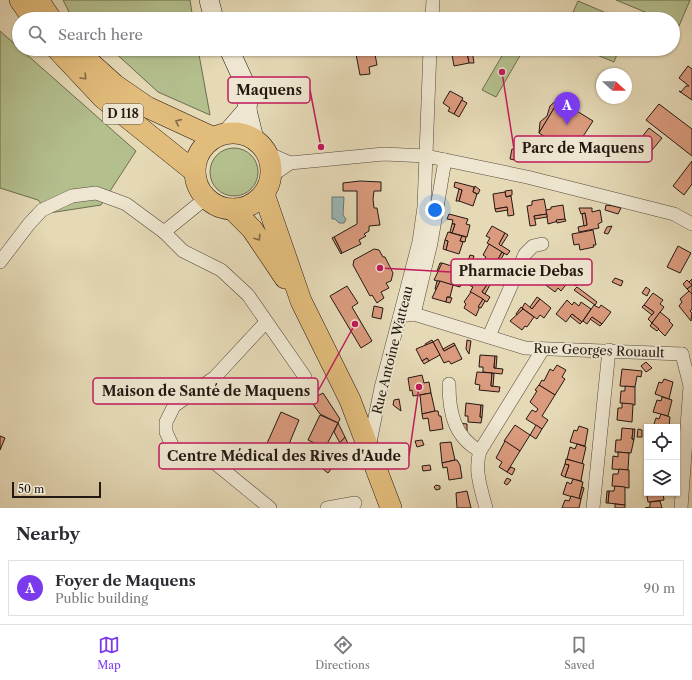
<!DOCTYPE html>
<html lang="en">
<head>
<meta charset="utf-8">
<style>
	:root { --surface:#fff; --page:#f7f7f7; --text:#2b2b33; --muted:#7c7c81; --line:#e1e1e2; --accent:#7c3aed }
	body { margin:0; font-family:"Libre Caslon Text",serif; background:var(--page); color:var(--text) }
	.controls { position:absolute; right:12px; bottom:12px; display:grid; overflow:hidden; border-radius:0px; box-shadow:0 1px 3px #0004 }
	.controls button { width:36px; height:36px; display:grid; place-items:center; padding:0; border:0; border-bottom:1px solid var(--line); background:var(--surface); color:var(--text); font:20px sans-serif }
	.compass { position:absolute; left:596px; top:68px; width:36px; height:36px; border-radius:50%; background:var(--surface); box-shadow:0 1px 3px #0004; rotate:111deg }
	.scale { position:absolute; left:12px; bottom:10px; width:89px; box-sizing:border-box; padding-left:4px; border:2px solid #231812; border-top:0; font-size:11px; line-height:14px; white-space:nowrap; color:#231812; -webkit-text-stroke:3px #eee6d0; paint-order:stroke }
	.you { position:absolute; left:435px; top:210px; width:14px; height:14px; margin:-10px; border:3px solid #fff; border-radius:50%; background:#1a73e8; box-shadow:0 0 0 6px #1a73e833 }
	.badge { display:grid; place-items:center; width:26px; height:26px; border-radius:50%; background:var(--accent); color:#fff; font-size:13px; font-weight:700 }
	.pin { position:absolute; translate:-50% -33px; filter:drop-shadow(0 1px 2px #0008) }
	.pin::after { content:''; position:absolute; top:21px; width:14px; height:12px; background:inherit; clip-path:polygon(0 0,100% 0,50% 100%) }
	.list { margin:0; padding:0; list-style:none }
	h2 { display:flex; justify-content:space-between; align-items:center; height:52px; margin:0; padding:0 16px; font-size:17px }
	h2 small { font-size:13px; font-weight:400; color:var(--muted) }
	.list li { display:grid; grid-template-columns:26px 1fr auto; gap:12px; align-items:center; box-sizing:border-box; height:56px; margin:0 8px 8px; padding:0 8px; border:1px solid var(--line); border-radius:0px }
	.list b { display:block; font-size:15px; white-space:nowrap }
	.list p { margin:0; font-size:13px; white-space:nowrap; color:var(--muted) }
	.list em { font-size:13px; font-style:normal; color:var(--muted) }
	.icon { flex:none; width:22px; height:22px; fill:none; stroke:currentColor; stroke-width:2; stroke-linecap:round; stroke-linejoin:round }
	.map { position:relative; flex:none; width:692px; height:508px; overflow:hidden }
	.search { position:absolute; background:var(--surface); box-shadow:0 1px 3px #0004; left:12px; right:12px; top:12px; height:44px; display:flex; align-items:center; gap:10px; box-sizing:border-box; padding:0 14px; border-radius:22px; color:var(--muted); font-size:15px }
	.sheet { height:116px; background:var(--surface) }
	nav { display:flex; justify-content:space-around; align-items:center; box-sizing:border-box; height:56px; border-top:1px solid var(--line); background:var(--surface); font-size:11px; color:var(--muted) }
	nav a { display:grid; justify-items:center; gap:2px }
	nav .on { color:var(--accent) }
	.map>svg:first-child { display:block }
	.green { fill:#b4bf8e; stroke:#6c6c50 }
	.water { fill:#9ab7b8; stroke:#6a7776 }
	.building { fill:#da9a7d; stroke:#231812 }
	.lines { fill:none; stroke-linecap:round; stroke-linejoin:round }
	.minor-casing { stroke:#54483b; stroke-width:14 }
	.secondary-casing { stroke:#231812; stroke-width:20 }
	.primary-casing { stroke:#231812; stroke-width:22 }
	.minor { stroke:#eee6d0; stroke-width:13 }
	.secondary { stroke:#eee6d0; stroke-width:19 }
	.primary { stroke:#e2bc7b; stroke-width:21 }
	.oneway { stroke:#826a46 }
	.labels { text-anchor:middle; stroke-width:3.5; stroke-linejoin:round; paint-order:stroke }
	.shield { fill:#eee6d0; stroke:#60564b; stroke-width:1 }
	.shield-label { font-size:12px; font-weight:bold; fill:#231812 }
	.street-label { font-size:13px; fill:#231812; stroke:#eee6d0 }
	.leader { fill:none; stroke:#c2185b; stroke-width:1.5 }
	.callout-dot { fill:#c2185b; stroke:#eee6d0; stroke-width:1.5 }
	.callout { fill:#eee6d0; stroke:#c2185b; stroke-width:1.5 }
	.callout-label { font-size:14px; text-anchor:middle; font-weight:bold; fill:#231812 }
</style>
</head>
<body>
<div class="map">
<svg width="692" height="508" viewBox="0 0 692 508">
	<rect width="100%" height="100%" fill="#e5d9b6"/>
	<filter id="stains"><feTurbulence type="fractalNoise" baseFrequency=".005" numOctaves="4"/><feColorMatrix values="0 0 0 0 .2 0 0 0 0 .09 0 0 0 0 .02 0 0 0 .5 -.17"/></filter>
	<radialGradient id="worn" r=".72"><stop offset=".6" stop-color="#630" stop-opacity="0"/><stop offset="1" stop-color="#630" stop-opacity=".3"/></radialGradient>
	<g class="green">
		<polygon points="63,0 190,0 193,19 77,19 69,12"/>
		<polygon points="616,0 690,0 679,26 673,23 673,19 662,19"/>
		<polygon points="578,1 604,12 601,19 570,19"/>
		<polygon points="606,12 622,19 603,19"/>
		<polygon points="0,31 136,151 101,205 49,213 38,200 0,188"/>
		<polygon points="111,49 198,49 210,115 158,92"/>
		<polygon points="506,49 513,49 521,54 496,97 482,90"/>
		<polygon points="591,49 619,49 614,62 590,52"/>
		<circle cx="234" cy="172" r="24"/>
	</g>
	<polygon class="water" points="332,197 344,197 343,215 346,219 344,223 339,223 335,219 332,219"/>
	<g class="building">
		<polygon points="355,49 374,49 377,65 369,67 370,74 360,75"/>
		<polygon points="451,49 472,49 467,51 469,63 454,66"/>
		<polygon points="472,50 474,63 469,63 467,51"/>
		<polygon points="688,66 692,69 692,100 679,91 681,92 686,86 689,86 679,78"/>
		<polygon points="450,91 463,98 454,114 448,111 450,108 443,103"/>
		<polygon points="558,99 559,100 539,133 540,122 547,116 550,106"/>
		<polygon points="462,100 467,103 459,117 454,114"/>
		<polygon points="559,100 593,121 582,138 578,136 573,143 575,144 573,148 568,149 558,142 556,144 539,133"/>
		<polygon points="659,104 692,129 692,156 646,120"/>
		<polygon points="649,128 662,138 643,161 631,151"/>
		<polygon points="512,149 521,151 519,161 510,159"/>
		<polygon points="692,161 692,184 684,195 673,186"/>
		<polygon points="360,181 381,182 381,191 374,191 373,199 374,208 377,208 380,225 369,226 369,231 364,234 366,236 359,240 361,244 342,253 334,237 357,224 357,191 343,191 343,183"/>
		<polygon points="455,182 474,187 473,192 477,194 473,206 459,201 462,190 454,187"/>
		<polygon points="475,186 480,190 478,194 473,192"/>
		<polygon points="459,189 462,190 459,201 456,201"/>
		<polygon points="512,190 512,195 506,197 505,191"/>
		<polygon points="505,192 506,197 511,196 514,215 508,216 507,207 495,209 493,194"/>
		<polygon points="544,199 547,214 534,216 536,225 530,226 527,206 532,205 532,201"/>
		<polygon points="563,205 565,219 548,224 546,210 551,209 551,207"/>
		<polygon points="606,205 613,206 621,208 618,214 605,210"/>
		<polygon points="507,207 508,210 496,212 495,209"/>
		<polygon points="579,208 592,208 592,212 600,210 602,222 598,224 599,228 579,232 578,227 587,225 585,213 581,214"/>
		<polygon points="585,213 587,225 584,226 582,214"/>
		<polygon points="449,214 468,219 466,224 470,225 467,237 452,233 455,224 452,224 453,220 447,219"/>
		<polygon points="547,214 547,217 535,219 534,216"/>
		<polygon points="565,219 566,221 557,223 556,220"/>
		<polygon points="452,224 455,224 452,233 450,232"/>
		<polygon points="492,226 505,233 499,244 510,251 507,255 487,243 490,238 486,236"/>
		<polygon points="612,226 608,234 604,233 607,227"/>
		<polygon points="593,230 596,245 593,245 594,247 580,250 579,244 574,245 572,234"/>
		<polygon points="448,232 462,236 460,241 463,242 459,254 446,250 448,241 445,240"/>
		<polygon points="505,233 508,235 501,246 499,244"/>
		<polygon points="462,236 466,237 465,242 460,241"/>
		<polygon points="334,237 342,253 341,254 332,238"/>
		<polygon points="445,240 448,241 446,250 443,249"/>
		<polygon points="489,244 502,252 496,263 503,267 500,272 483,262 486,257 483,255"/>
		<polygon points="678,246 691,253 680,273 667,267"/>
		<polygon points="374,249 379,250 383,257 385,257 393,273 391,281 386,283 389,288 381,292 384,298 377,303 372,295 370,296 353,265 354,260"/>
		<polygon points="502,252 504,254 498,264 496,263"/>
		<polygon points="470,255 474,256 472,262 468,261"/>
		<polygon points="440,263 442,263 440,272 437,271"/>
		<polygon points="442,263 455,267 452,279 462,282 460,287 434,280"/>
		<polygon points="578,265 590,275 583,285 579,282 576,286 561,274 564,270 571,275"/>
		<polygon points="557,272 569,281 561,291 558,288 555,292 539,280 543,276 549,281"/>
		<polygon points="476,274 489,282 482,292 490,297 487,302 470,292 473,287 469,285"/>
		<polygon points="615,278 623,281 621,286 612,282"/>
		<polygon points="692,279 692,294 687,289 692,285 689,282"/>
		<polygon points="687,280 692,285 687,289 683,284"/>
		<polygon points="437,281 440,281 437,290 435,289"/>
		<polygon points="440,281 453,285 450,297 447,297 446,302 432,298"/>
		<polygon points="489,282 491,283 485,294 482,292"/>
		<polygon points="347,286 358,303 352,307 372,341 361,348 330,296"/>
		<polygon points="577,287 597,302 595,305 574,290"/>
		<polygon points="646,287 650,290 647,296 642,293"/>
		<polygon points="689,291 692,294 692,309 690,311 692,313 691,321 679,306 682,302 680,299"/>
		<polygon points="471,292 483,299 476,316 464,308 466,304 464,302"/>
		<polygon points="653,293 663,300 660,304 664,307 652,323 648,319 654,312 644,305"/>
		<polygon points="447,297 452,298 450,303 446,302"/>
		<polygon points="537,297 540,299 532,309 530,307"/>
		<polygon points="483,299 485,301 481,308 478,307"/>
		<polygon points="540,299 551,308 544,318 540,315 537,319 522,308 525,303 532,309"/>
		<polygon points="567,300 572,305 574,302 579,306 581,302 591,309 582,322 572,314 566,322 556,314"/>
		<polygon points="594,305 599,308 601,305 611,312 602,324 592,317 587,324 583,321"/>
		<polygon points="644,305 654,312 652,315 642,307"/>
		<polygon points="374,306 383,308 381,319 372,317"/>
		<polygon points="521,307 523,309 517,316 516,314"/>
		<polygon points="523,309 534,317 527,327 525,326 522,330 510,321"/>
		<polygon points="660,312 670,320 669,321 673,325 665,336 652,323"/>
		<polygon points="572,314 582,322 580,324 570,316"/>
		<polygon points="592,317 602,324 600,326 590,319"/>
		<polygon points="652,323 659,329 657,331 650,326"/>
		<polygon points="438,339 444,351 455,345 462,359 451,364 449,361 444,363 433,342"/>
		<polygon points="432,340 433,342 426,346 425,344"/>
		<polygon points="467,340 471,341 469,354 466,349"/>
		<polygon points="433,342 440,355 429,361 427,358 422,361 416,349"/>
		<polygon points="454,343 455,345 444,351 443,349"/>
		<polygon points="480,355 495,356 494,368 503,369 502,374 483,372 483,367 479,367"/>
		<polygon points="495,356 497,356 496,368 494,368"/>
		<polygon points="427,358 429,361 424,364 422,361"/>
		<polygon points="646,362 652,368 646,372 641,366"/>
		<polygon points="557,365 566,370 562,377 565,379 555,395 539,385 542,380 544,381 550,369 553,371"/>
		<polygon points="622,369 642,371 641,377 637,376 635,387 620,386"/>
		<polygon points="477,372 492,373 491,386 500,387 499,392 479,390 480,385 475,384"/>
		<polygon points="492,373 494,374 493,386 491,386"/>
		<polygon points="422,375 424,383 429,382 431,393 413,396 412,390 410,391 408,378"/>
		<polygon points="664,379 673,382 669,399 655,394 659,382 662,383"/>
		<polygon points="539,385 555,395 542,416 548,420 542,429 526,419 532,410 536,412 538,409 530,402 537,391 535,390"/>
		<polygon points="625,386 635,387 635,405 620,403 621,391 625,391"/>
		<polygon points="323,393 340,419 338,423 320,414 310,400"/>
		<polygon points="431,393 435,411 422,414 420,395"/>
		<polygon points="662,397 672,400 668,416 653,412 657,400 661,401"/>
		<polygon points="399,399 401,411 393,405 394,400"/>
		<polygon points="466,403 481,405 480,417 482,417 481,423 468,422 468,416 465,416"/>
		<polygon points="622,403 633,404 632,422 617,420 618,408 622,408"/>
		<polygon points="481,405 483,405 482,417 480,417"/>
		<polygon points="435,411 438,411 439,416 441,416 443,429 430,431 428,418 423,419 422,414"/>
		<polygon points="281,412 299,420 284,456 265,448"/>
		<polygon points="661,414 670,417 669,427 653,427 656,418 659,419"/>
		<polygon points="320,415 338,423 325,448 308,440"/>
		<polygon points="338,423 345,437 340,443 334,432"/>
		<polygon points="459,423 467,424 467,431 461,431"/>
		<polygon points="515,425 530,435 520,451 504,441"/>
		<polygon points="536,425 542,429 536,439 530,435"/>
		<polygon points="579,426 588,429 585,446 570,442 574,430 577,431"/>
		<polygon points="622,428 633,429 632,439 634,439 631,453 615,452 616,440 621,440"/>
		<polygon points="633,429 635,429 634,439 632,439"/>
		<polygon points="638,429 642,430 642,437 637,437"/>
		<polygon points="0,436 5,438 0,450"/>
		<polygon points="345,437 349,446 328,473 319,466 326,459 330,461 335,455 332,452"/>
		<polygon points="422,440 424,445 417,447 415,441"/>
		<polygon points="505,441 520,451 507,472 499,467 502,462 496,458"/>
		<polygon points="451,442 455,460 442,463 440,443"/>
		<polygon points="577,444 586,447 582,464 567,459 570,447 575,449"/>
		<polygon points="618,452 629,453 628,470 612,469 613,456 618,457"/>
		<polygon points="566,459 584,464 581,481 565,477 569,465 565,464"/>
		<polygon points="455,460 457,460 460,465 462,478 449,480 447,467 443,468 442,463"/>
		<polygon points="565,464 569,465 565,477 561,475"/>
		<polygon points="430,465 431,470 423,471 422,466"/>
		<polygon points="511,467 515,469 512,475 507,472"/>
		<polygon points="619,469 629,470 629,488 612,486 613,474 618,474"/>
		<polygon points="507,478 511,480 507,485 504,483"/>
		<polygon points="573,479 583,482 579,499 563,494 567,482 571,484"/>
		<polygon points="436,485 440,486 440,489 436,490 434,487"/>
		<polygon points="615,486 625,487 625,505 608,503 609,491 614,491"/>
		<polygon points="582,487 584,488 581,499 579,499"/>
		<polygon points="646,490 647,493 663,493 664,500 648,502"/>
		<polygon points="467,491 471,508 457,508 456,493"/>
		<polygon points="607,491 609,491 608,503 606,503"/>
		<polygon points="571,496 581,499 579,508 562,508 565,500 569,501"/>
		<polygon points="660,501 662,508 645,508 650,507 650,502"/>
		<polygon points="615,504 625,505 625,508 615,508"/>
	</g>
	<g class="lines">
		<g class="minor-casing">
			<g id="minor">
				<polyline points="432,19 433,0"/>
				<polyline points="267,153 290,163 384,154 426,156 527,177 674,214 692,224"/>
				<polyline points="270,177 290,163"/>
				<polyline points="164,232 183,251 221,270 248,295 305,377"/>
				<polyline points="0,262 29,224 42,210 72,196 96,193 126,204 164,232 206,198"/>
				<polyline points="414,314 431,243 445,160"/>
				<polyline points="400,316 414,314 525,348 682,354"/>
				<polyline points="266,322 215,377 174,406 166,422 166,432 178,458 215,463 270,508"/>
				<polyline points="489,336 525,254 533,246 542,244"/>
				<path d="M449 384C449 412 454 437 480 451"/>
				<polyline points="369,447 381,388 419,242 424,207 430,49"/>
				<polyline points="327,508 355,503"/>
				<path d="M486 508C481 489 474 470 480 451L543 349"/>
				<polyline points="593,508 609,350"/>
				<polyline points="681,508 690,386 682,354"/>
			</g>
		</g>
		<g class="secondary-casing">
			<g id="secondary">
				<polyline points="209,0 214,19"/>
				<polyline points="229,49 245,84 248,98 247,110 254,139"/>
				<polyline points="227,133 247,110"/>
			</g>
		</g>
		<g class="primary-casing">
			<g id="primary">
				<polyline points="20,0 33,19"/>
				<polyline points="38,0 51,19"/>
				<polyline points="57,49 103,98 195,172"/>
				<polyline points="75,49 115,85 147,107 214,138"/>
				<circle cx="233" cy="171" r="38"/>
				<polyline points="264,194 301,301 350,400 391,508"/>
				<polyline points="232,209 252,229 285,278"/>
			</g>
		</g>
		<use href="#minor" class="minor"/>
		<use href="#secondary" class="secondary"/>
		<use href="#primary" class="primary"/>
	</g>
	<defs><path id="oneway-chevron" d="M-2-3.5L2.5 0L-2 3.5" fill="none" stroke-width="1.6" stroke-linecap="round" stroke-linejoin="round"/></defs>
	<g class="oneway">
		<use href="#oneway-chevron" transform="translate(84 77) rotate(47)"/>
		<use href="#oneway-chevron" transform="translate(178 122) rotate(-156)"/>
		<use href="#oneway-chevron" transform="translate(258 238) rotate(56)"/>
	</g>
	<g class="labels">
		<rect class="shield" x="103" y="104" width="40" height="20" rx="3"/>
		<g class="shield-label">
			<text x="123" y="118">D 118</text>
		</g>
		<g class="street-label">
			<text transform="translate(392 350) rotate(-76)" y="5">Rue Antoine Watteau</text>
			<text transform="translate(599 350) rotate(2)" y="5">Rue Georges Rouault</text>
		</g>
	</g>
	<path class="leader" d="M321 147L310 90M502 72L514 149M380 268L451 272M355 324L318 391M419 387L409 456"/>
	<g class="callout-dot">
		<circle cx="321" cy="147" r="4"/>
		<circle cx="502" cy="72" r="4"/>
		<circle cx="380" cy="268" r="4"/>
		<circle cx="355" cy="324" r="4"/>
		<circle cx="419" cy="387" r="4"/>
	</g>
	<g class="callout">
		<rect x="228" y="77" width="82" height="26" rx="4"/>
		<rect x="514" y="136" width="138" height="26" rx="4"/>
		<rect x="451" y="259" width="141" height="26" rx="4"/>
		<rect x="93" y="378" width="225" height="26" rx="4"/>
		<rect x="159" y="443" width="250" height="26" rx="4"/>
	</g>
	<g class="callout-label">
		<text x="269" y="95">Maquens</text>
		<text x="583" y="153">Parc de Maquens</text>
		<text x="521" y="276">Pharmacie Debas</text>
		<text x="206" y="396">Maison de Santé de Maquens</text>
		<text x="284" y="461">Centre Médical des Rives d'Aude</text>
	</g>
	<rect width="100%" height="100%" filter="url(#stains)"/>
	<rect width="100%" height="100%" fill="url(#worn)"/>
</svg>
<div class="controls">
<button><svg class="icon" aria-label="locate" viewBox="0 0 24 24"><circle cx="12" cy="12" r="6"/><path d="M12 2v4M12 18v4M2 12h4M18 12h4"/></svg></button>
<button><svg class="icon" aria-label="layers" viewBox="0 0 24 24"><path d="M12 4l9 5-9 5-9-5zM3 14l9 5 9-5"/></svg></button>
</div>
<svg class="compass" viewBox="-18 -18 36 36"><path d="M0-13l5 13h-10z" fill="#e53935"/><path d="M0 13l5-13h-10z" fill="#7c7c81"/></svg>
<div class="scale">50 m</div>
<div class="you"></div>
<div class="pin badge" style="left:567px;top:125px">A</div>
<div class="search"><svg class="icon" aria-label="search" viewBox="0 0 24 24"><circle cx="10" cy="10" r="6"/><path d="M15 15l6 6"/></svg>Search here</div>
</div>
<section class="sheet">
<h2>Nearby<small></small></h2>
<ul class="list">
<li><span class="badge">A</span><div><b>Foyer de Maquens</b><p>Public building</p></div><em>90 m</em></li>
</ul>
</section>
<nav>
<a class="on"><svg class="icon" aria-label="map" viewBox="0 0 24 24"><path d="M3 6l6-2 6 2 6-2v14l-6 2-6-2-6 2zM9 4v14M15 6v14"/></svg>Map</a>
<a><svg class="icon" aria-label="directions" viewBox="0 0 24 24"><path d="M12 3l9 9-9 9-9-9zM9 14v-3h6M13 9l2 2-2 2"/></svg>Directions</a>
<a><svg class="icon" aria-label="saved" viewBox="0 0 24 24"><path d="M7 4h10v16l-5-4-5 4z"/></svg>Saved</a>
</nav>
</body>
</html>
